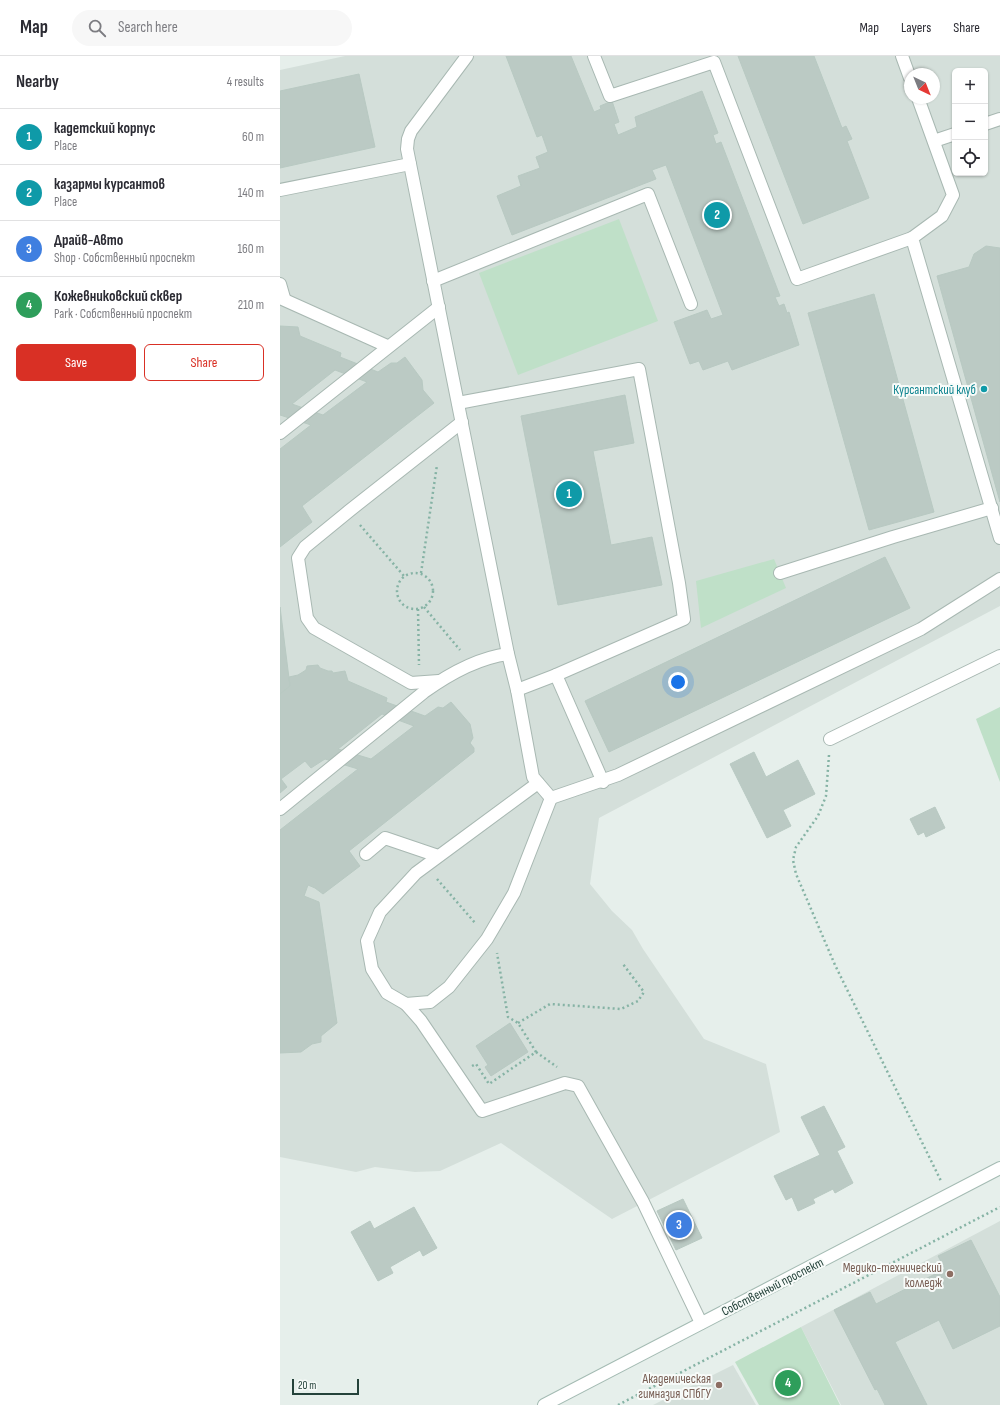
<!DOCTYPE html>
<html lang="en">
<head>
<meta charset="utf-8">
<style>
	:root { --surface:#fff; --page:#f7f7f7; --text:#2b2b33; --muted:#7c7c81; --line:#e1e1e2; --accent:#d93025 }
	body { margin:0; font-family:"Sofia Sans Condensed",sans-serif; background:var(--page); color:var(--text) }
	.controls { position:absolute; right:12px; top:12px; display:grid; overflow:hidden; border-radius:6px; box-shadow:0 1px 3px #0004 }
	.controls button { width:36px; height:36px; display:grid; place-items:center; padding:0; border:0; border-bottom:1px solid var(--line); background:var(--surface); color:var(--text); font:20px sans-serif }
	.compass { position:absolute; left:624px; top:12px; width:36px; height:36px; border-radius:50%; background:var(--surface); box-shadow:0 1px 3px #0004; rotate:137deg }
	.scale { position:absolute; left:12px; bottom:10px; width:67px; box-sizing:border-box; padding-left:4px; border:2px solid #24423a; border-top:0; font-size:11px; line-height:14px; white-space:nowrap; color:#24423a; -webkit-text-stroke:3px #f7fbf9; paint-order:stroke }
	.you { position:absolute; left:398px; top:626px; width:14px; height:14px; margin:-10px; border:3px solid #fff; border-radius:50%; background:#1a73e8; box-shadow:0 0 0 6px #1a73e833 }
	.badge { display:grid; place-items:center; width:26px; height:26px; border-radius:50%; background:var(--accent); color:#fff; font-size:13px; font-weight:700 }
	.pin { position:absolute; translate:-50% -50%; border:2px solid #fff; box-shadow:0 1px 4px #0006 }
	.list { margin:0; padding:0; list-style:none }
	h2 { display:flex; justify-content:space-between; align-items:center; height:52px; margin:0; padding:0 16px; font-size:17px }
	h2 small { font-size:13px; font-weight:400; color:var(--muted) }
	.list li { display:grid; grid-template-columns:26px 1fr auto; gap:12px; align-items:center; box-sizing:border-box; height:56px; padding:0 16px; border-top:1px solid var(--line) }
	.list b { display:block; font-size:15px; white-space:nowrap }
	.list p { margin:0; font-size:13px; white-space:nowrap; color:var(--muted) }
	.list em { font-size:13px; font-style:normal; color:var(--muted) }
	.actions { display:flex; gap:8px; padding:12px 16px }
	.actions a { flex:1; padding:9px 0; border:1px solid var(--accent); border-radius:6px; text-align:center; font-size:14px; color:var(--accent) }
	.actions .main { background:var(--accent); color:#fff }
	.icon { flex:none; width:22px; height:22px; fill:none; stroke:currentColor; stroke-width:2; stroke-linecap:round; stroke-linejoin:round }
	.map { position:relative; flex:none; width:720px; height:1349px; overflow:hidden }
	header { display:flex; align-items:center; gap:24px; box-sizing:border-box; height:56px; padding:0 20px; background:var(--surface); border-bottom:1px solid var(--line) }
	header strong { font-size:19px }
	nav { display:flex; gap:22px; margin-inline-start:auto; font-size:14px }
	.search { width:280px; height:36px; background:var(--page); display:flex; align-items:center; gap:10px; box-sizing:border-box; padding:0 14px; border-radius:22px; color:var(--muted); font-size:15px }
	main { display:flex }
	aside { flex:1; background:var(--surface) }
	.map>svg:first-child { display:block }
	.built { fill:#d4dfda; fill-rule:evenodd }
	.green { fill:#bfe0c8 }
	.building { fill:#bbcac4; stroke:#b8c9c2; fill-rule:evenodd }
	.lines { fill:none; stroke-linecap:round; stroke-linejoin:round }
	.lane-casing { stroke:#a8b8b2; stroke-width:14 }
	.secondary-casing { stroke:#a4bbb3; stroke-width:14 }
	.path { stroke:#86b3a5; stroke-width:2.5; stroke-dasharray:2 3; stroke-linecap:butt }
	.lane { stroke:#fff; stroke-width:12 }
	.secondary { stroke:#fff; stroke-width:12 }
	.culture-dot { fill:#0f9aa8; stroke:#f7fbf9; stroke-width:1.5 }
	.education-dot { fill:#8d6e63; stroke:#f7fbf9; stroke-width:1.5 }
	.labels { text-anchor:middle; stroke-width:4; stroke-linejoin:round; paint-order:stroke }
	.culture-label { font-size:13px; fill:#0d838f; stroke:#f7fbf9; text-anchor:end }
	.education-label { font-size:13px; fill:#785e54; stroke:#f7fbf9; text-anchor:end }
	.street-label { font-size:13px; fill:#24423a; stroke:#f7fbf9 }
</style>
</head>
<body>
<header>
<strong>Map</strong>
<div class="search"><svg class="icon" aria-label="search" viewBox="0 0 24 24"><circle cx="10" cy="10" r="6"/><path d="M15 15l6 6"/></svg>Search here</div>
<nav><a>Map</a><a>Layers</a><a>Share</a></nav>
</header>
<main>
<aside>
<h2>Nearby<small>4 results</small></h2>
<ul class="list">
<li><span class="badge" style="background:#0f9aa8">1</span><div><b>кадетский корпус</b><p>Place</p></div><em>60 m</em></li>
<li><span class="badge" style="background:#0f9aa8">2</span><div><b>казармы курсантов</b><p>Place</p></div><em>140 m</em></li>
<li><span class="badge" style="background:#3f7fe0">3</span><div><b>Драйв-Авто</b><p>Shop · Собственный проспект</p></div><em>160 m</em></li>
<li><span class="badge" style="background:#2e9e5b">4</span><div><b>Кожевниковский сквер</b><p>Park · Собственный проспект</p></div><em>210 m</em></li>
</ul>
<div class="actions"><a class="main">Save</a><a>Share</a></div>
</aside>
<div class="map">
<svg width="720" height="1349" viewBox="0 0 720 1349">
	<rect width="100%" height="100%" fill="#e6efeb"/>
	<g class="built">
		<path d="M65 0H720V550L319 762 310 828 332 855 352 874 363 893 424 983 486 1008 500 1076 332 1163 221 1087 160 1115 135 1116 95 1111 76 1116 0 1101V14ZM675 15H705V117H675ZM630 18H654V42H630Z"/>
		<polygon points="720,1165 720,1349 561,1349 521,1271"/>
		<polygon points="453,1309 476,1349 373,1349"/>
	</g>
	<g class="green">
		<polygon points="339,163 378,265 238,319 199,217"/>
		<polygon points="494,503 506,532 421,572 416,525"/>
		<polygon points="720,651 720,726 696,663"/>
		<polygon points="521,1271 560,1349 479,1349 455,1306"/>
	</g>
	<g class="building">
		<polygon points="226,0 291,0 314,56 321,53 320,50 332,45 339,66 334,68 338,79 357,71 355,61 422,35 438,77 433,79 436,88 441,86 500,240 495,241 499,250 504,248 507,257 509,256 519,289 452,314 448,305 423,314 419,305 410,308 394,266 427,254 431,263 443,259 386,109 372,114 376,123 232,179 217,140 241,130 238,120 260,112 256,101 268,96 262,79 257,81"/>
		<polygon points="458,0 534,0 562,72 566,70 572,83 567,85 589,142 523,168"/>
		<polygon points="79,18 95,91 0,112 0,35"/>
		<polygon points="706,190 720,192 720,446 657,220 689,211 694,198"/>
		<polygon points="594,238 654,456 589,474 528,257"/>
		<path d="M0 270 18 271 20 280 61 297 60 301 98 316 111 307H117L125 301 142 324 143 334 154 347 22 450 32 466 0 491V393L31 369 0 359ZM55 314 87 326 43 359 12 348Z"/>
		<polygon points="345,339 354,387 313,395 331,489 372,481 382,529 278,549 241,360"/>
		<polygon points="605,501 630,552 329,696 305,645"/>
		<polygon points="0,551 10,630 0,638"/>
		<path d="M38 609 40 612 48 615H52L53 617 65 615 68 625 107 642 106 646 145 660 158 651 163 652 171 646 190 668 193 682 190 687 194 692V696L69 795 80 810 43 838 35 832 28 829 24 840 39 846 57 967 41 980V986L32 988 21 996 0 997V774L78 713 45 703 31 712 25 705 1 723 7 731 0 737V638L10 630 9 621 18 619 26 614 27 610ZM102 658 134 670 91 703 58 693Z"/>
		<polygon points="474,696 486,721 518,704 535,738 503,754 511,770 487,782 450,708"/>
		<polygon points="655,751 665,772 646,781 644,776 638,779 630,763"/>
		<polygon points="230,967 248,996 211,1020 205,1011 208,1009 196,990"/>
		<polygon points="544,1050 565,1091 557,1095 573,1127 555,1137 553,1133 533,1143 535,1147 518,1155 512,1141 506,1144 494,1120 540,1099 521,1061"/>
		<polygon points="403,1143 422,1182 396,1194 377,1155"/>
		<polygon points="134,1151 157,1192 143,1200 140,1194 110,1211 113,1217 98,1225 71,1176 90,1165 94,1173"/>
		<polygon points="691,1184 720,1241 720,1270 673,1293 659,1264 615,1286 647,1349 605,1349 597,1333 595,1334 554,1254 590,1236 596,1248 665,1213 658,1200"/>
	</g>
	<g class="lines">
		<g class="lane-casing">
			<g id="lane">
				<polyline points="187,0 131,75 128,83 127,93 228,598 237,634 253,721 271,742"/>
				<polyline points="314,0 330,40 434,6 517,223 632,182"/>
				<polyline points="622,0 630,22"/>
				<polyline points="638,42 673,139 662,160 632,182 720,482"/>
				<polyline points="705,68 720,63"/>
				<polyline points="654,85 675,78"/>
				<polyline points="0,134 130,108"/>
				<polyline points="153,225 368,138 411,248"/>
				<polyline points="0,228 4,242"/>
				<polyline points="0,242 107,290"/>
				<polyline points="178,347 359,313 399,527 404,563 276,619 237,634"/>
				<polyline points="0,377 159,251"/>
				<polyline points="500,517 613,481 712,452"/>
				<polyline points="276,619 323,726"/>
				<polyline points="159,625 131,627 34,572 27,562 18,502 25,491 69,455 182,366"/>
				<polyline points="550,683 720,600"/>
				<polyline points="258,727 136,817 100,856 87,885 92,913 107,937 126,948 150,946 169,931 207,883 234,837 271,742"/>
				<polyline points="271,742 338,719 641,573 720,523"/>
				<path d="M0 753 144 636C169 618 197 602 228 598"/>
				<polyline points="86,798 105,782 158,800"/>
				<polyline points="126,948 141,965 202,1055 285,1027 298,1030 363,1146 421,1267"/>
			</g>
		</g>
		<g class="secondary-casing">
			<polyline id="secondary" points="264,1349 720,1112"/>
		</g>
		<g class="path">
			<polyline points="80,469 124,520"/>
			<circle cx="135" cy="535" r="18"/>
			<polyline points="141,517 157,409"/>
			<polyline points="144,551 180,594"/>
			<polyline points="138,553 139,609"/>
			<polyline points="549,699 546,740 538,760 516,791 513,804 516,818 555,909 661,1125"/>
			<polyline points="157,823 196,868"/>
			<polyline points="238,967 270,948 341,953 358,945 364,936 343,908"/>
			<polyline points="256,996 277,1011"/>
			<polyline points="192,1010 196,1008 209,1028 256,996 238,967 228,961 217,897"/>
			<polyline points="338,1349 720,1151"/>
		</g>
		<use href="#lane" class="lane"/>
		<use href="#secondary" class="secondary"/>
	</g>
	<circle class="culture-dot" cx="704" cy="333" r="4"/>
	<g class="education-dot">
		<circle cx="670" cy="1218" r="4"/>
		<circle cx="439" cy="1329" r="4"/>
	</g>
	<g class="labels">
		<g class="culture-label">
			<text x="696" y="338">Курсантский клуб</text>
		</g>
		<g class="education-label">
			<text x="662" y="1216">Медико-технический<tspan x="662" dy="15">колледж</tspan></text>
			<text x="431" y="1327">Академическая<tspan x="431" dy="15">гимназия СПбГУ</tspan></text>
		</g>
		<g class="street-label">
			<text transform="translate(492 1230) rotate(-27)" y="5">Собственный проспект</text>
		</g>
	</g>
</svg>
<div class="controls">
<button>+</button>
<button>−</button>
<button><svg class="icon" aria-label="locate" viewBox="0 0 24 24"><circle cx="12" cy="12" r="6"/><path d="M12 2v4M12 18v4M2 12h4M18 12h4"/></svg></button>
</div>
<svg class="compass" viewBox="-18 -18 36 36"><path d="M0-13l5 13h-10z" fill="#e53935"/><path d="M0 13l5-13h-10z" fill="#7c7c81"/></svg>
<div class="scale">20 m</div>
<div class="you"></div>
<div class="pin badge" style="left:289px;top:438px;background:#0f9aa8">1</div>
<div class="pin badge" style="left:437px;top:159px;background:#0f9aa8">2</div>
<div class="pin badge" style="left:399px;top:1169px;background:#3f7fe0">3</div>
<div class="pin badge" style="left:508px;top:1327px;background:#2e9e5b">4</div>
</div>
</main>
</body>
</html>
